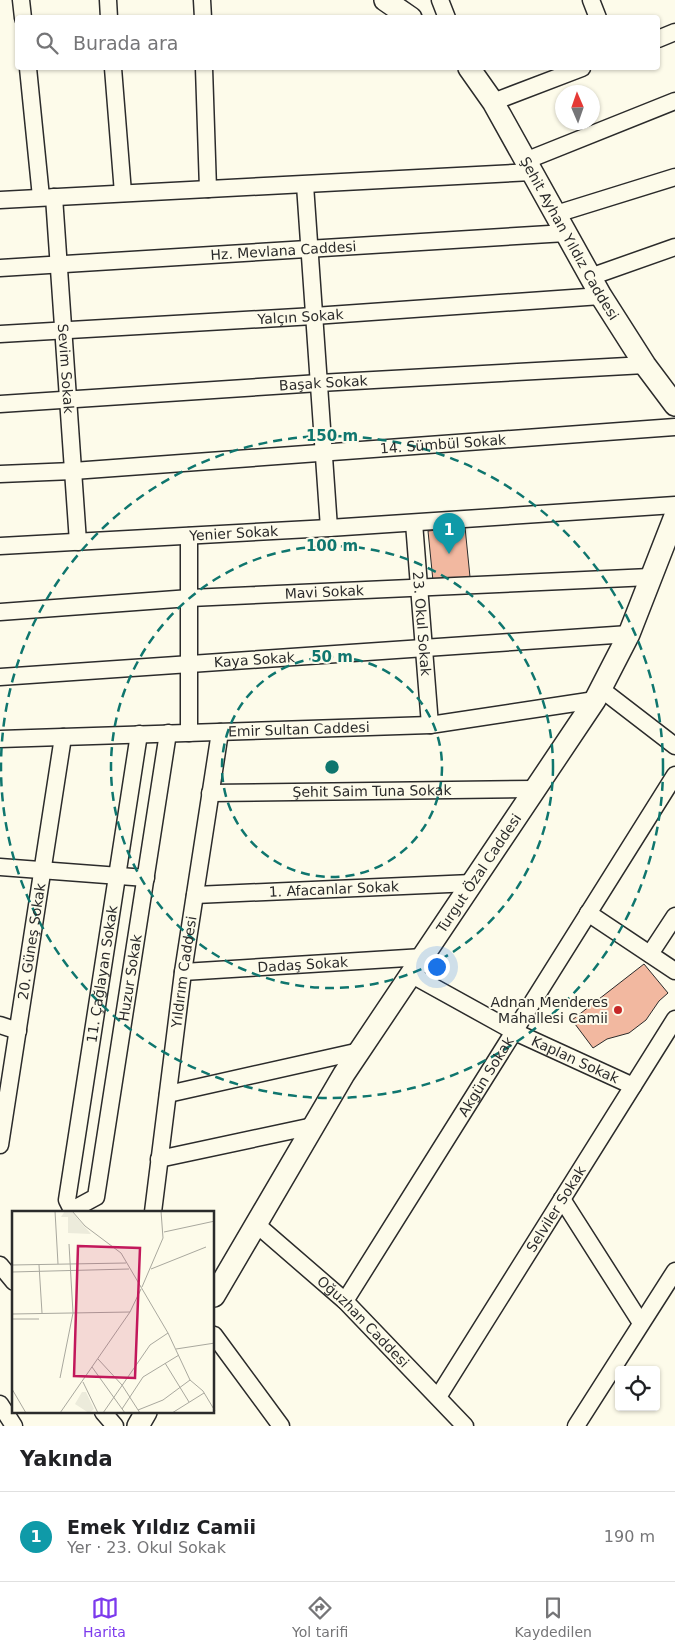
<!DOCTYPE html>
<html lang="tr">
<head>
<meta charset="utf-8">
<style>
	:root { --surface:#fff; --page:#f2f2f2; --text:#202124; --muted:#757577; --line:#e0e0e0; --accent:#7c3aed }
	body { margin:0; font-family:"DejaVu Sans",sans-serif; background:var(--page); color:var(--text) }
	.controls { position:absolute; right:15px; bottom:15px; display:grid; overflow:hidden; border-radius:5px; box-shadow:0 1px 4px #0004 }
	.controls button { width:45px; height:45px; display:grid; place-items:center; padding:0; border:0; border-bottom:1px solid var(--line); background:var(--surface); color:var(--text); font:25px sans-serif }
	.compass { position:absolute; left:555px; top:85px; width:45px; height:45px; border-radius:50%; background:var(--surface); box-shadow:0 1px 4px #0004; rotate:358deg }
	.you { position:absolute; left:436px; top:966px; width:18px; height:18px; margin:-12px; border:4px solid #fff; border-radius:50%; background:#1a73e8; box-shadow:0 0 0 8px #1a73e833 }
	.badge { display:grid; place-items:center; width:32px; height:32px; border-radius:50%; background:var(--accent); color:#fff; font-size:16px; font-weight:700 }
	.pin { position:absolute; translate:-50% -41px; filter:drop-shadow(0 1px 2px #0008) }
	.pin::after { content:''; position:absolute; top:26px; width:18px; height:15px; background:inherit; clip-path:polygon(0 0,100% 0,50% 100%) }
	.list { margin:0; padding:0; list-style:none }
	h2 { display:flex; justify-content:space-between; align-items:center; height:65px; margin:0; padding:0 20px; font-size:21px }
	h2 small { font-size:16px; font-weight:400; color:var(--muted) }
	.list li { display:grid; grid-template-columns:32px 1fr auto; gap:15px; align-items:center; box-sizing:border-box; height:90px; padding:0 20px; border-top:1px solid var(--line) }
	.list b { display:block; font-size:19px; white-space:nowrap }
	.list p { margin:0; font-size:16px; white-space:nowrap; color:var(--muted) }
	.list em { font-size:16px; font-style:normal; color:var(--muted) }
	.icon { flex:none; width:28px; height:28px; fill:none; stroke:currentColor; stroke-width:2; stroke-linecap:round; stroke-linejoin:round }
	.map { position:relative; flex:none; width:675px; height:1426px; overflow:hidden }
	.search { position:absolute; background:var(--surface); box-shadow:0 1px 4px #0004; left:15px; right:15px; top:15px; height:55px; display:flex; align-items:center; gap:12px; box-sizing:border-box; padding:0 18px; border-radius:5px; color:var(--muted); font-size:19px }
	.sheet { height:155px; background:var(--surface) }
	nav { display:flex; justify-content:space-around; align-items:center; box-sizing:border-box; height:70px; border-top:1px solid var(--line); background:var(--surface); font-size:14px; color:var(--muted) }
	nav a { display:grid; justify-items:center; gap:2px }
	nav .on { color:var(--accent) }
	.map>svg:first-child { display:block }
	.building { fill:#f2b8a0; stroke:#2b2b2b }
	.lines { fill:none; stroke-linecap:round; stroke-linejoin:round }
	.minor-casing { stroke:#2b2b2b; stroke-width:19 }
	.major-casing { stroke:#2b2b2b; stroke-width:24 }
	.minor { stroke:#fdfbea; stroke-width:16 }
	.major { stroke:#fdfbea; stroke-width:21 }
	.ring { fill:none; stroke:#0f766e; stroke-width:2.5; stroke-dasharray:9 6 }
	.poi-dot { fill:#c62828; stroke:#fdfbea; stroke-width:2 }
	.labels { text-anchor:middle; stroke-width:4; stroke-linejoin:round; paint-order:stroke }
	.street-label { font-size:14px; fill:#2b2b2b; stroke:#fdfbea }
	.poi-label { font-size:14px; fill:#2b2b2b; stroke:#fdfbea; text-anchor:end }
	.inset-road { fill:none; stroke:#a9a89e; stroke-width:1 }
	.view { fill:#c2185b; fill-opacity:0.15; stroke:#c2185b; stroke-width:2.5 }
	.inset-edge { fill:none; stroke:#2b2b2b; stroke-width:2.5 }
	.centre { fill:#0f766e; stroke:#fdfbea; stroke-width:2.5 }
	.ring-label { font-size:15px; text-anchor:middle; font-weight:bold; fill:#0f766e; stroke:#fdfbea; stroke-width:4; stroke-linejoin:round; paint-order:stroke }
</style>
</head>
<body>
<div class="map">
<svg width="675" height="1426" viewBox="0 0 675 1426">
	<rect width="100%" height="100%" fill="#fdfbea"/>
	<g class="building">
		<polygon points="465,527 470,577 433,581 428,531"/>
		<polygon points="644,964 668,993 659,1001 646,1020 629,1033 607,1039 593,1048 572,1020"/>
	</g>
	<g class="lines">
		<g class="minor-casing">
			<g id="minor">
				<polyline points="21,0 23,18"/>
				<polyline points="108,0 109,18"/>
				<polyline points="202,0 203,18"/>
				<polyline points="440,0 447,18"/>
				<polyline points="591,0 598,18"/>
				<polyline points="658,39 675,32"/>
				<polyline points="28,68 41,197"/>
				<polyline points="113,68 123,193"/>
				<polyline points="204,68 208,189"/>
				<polyline points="493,102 582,68"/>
				<polyline points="525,161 675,101"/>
				<polyline points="305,185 329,528"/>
				<path id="s1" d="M54 197 78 542"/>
				<polyline points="0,200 532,172"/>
				<polyline points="556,214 675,177"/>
				<path id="s2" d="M0 268 566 233"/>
				<polyline points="590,277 675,247"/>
				<path id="s3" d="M0 334 314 316 601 296"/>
				<path id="s4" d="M0 404 319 383 645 365"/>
				<path id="s5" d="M0 474 73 471 675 427"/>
				<path id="s6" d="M414 523 430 725"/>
				<polyline points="189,536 189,733"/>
				<path id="s7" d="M0 546 329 528 675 505"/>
				<path id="s8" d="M0 612 190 598 650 577"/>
				<path id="s9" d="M0 677 629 634"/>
				<polyline points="601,689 675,746"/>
				<path id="s10" d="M0 739 430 725 595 700"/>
				<path id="s11" d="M210 793 535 789"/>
				<polyline points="0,867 146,878"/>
				<path id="s12" d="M195 895 472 883"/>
				<polyline points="588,913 675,971"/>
				<polyline points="650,954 675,916"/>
				<path id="s13" d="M183 972 423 957"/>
				<path id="s14" d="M412 975 515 1032 633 1086"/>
				<polyline points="0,1025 18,1031"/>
				<polyline points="168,1094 360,1051"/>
				<path id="s15" d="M0 1145 63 737"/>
				<polyline points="159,1159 313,1126"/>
				<polyline points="562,1199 641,1323"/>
				<path id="s16" d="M72 1210 96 1197 168 733"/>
				<path id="s17" d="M73 1212 67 1200 139 734"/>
				<path id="s18" d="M153 1212 183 972 220 732"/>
				<path id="s19" d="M256 1224 345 1301 465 1426"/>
				<polyline points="0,1265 14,1282"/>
				<path id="s20" d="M345 1301 675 775"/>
				<polyline points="214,1335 281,1426"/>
				<path id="s21" d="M438 1397 675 1019"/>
				<polyline points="0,1404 14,1426"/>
				<polyline points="103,1412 115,1426"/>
				<polyline points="576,1426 675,1271"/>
			</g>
		</g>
		<g class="major-casing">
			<g id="major">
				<polyline points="385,0 411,18"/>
				<path id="s22" d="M469 68 493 102 601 296 645 365 675 405"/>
				<path id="s23" d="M214 1296 344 1074 595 700 629 634 675 516"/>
				<polyline points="138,1426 146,1412"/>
			</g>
		</g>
		<use href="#minor" class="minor"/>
		<use href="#major" class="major"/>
	</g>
	<g class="ring">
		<circle cx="332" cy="767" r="110"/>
		<circle cx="332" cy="767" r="221"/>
		<circle cx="332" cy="767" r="331"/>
	</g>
	<circle class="poi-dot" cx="618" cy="1010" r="5"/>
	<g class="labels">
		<g class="street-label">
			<text dy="5" stroke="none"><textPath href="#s22" startOffset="198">Şehit Ayhan Yıldız Caddesi</textPath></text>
			<text dy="5" stroke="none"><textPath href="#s2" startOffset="284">Hz. Mevlana Caddesi</textPath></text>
			<text dy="5" stroke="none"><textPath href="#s3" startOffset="301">Yalçın Sokak</textPath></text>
			<text dy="5" stroke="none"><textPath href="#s1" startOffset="172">Sevim Sokak</textPath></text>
			<text dy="5" stroke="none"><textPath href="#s4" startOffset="324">Başak Sokak</textPath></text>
			<text dy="5" stroke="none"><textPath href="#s5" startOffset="444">14. Sümbül Sokak</textPath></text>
			<text dy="5" stroke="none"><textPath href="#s7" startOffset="234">Yenier Sokak</textPath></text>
			<text dy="5" stroke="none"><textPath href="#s8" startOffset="325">Mavi Sokak</textPath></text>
			<text dy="5" stroke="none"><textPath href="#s6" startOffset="101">23. Okul Sokak</textPath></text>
			<text dy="5" stroke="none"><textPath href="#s9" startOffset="255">Kaya Sokak</textPath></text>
			<text dy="5" stroke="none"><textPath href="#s10" startOffset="299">Emir Sultan Caddesi</textPath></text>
			<text dy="5" stroke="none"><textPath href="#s11" startOffset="162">Şehit Saim Tuna Sokak</textPath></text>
			<text dy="5" stroke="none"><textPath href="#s23" startOffset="499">Turgut Özal Caddesi</textPath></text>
			<text dy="5" stroke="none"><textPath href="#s12" startOffset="139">1. Afacanlar Sokak</textPath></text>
			<text dy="5" stroke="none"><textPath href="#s15" startOffset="206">20. Güneş Sokak</textPath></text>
			<text dy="5" stroke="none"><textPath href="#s13" startOffset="120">Dadaş Sokak</textPath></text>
			<text dy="5" stroke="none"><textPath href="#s18" startOffset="242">Yıldırım Caddesi</textPath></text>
			<text dy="5" stroke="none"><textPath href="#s17" startOffset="242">11. Çağlayan Sokak</textPath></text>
			<text dy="5" stroke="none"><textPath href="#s16" startOffset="249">Huzur Sokak</textPath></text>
			<text dy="5" stroke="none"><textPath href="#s14" startOffset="184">Kaplan Sokak</textPath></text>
			<text dy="5" stroke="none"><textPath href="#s20" startOffset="265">Akgün Sokak</textPath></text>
			<text dy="5" stroke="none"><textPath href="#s21" startOffset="222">Selviler Sokak</textPath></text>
			<text dy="5" stroke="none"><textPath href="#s19" startOffset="145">Oğuzhan Caddesi</textPath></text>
		</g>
		<g class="poi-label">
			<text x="608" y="1007">Adnan Menderes<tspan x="608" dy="16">Mahallesi Camii</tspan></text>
		</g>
	</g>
	<g transform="translate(12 1211)">
		<rect width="202" height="202" fill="#fdfbea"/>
		<path d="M53 0H59L79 23 56 22V6H49ZM70 181H74L82 198 77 202 63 193Z" fill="#ecebdb"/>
		<path class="inset-road" d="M43 0 46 53M60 0 73 15 109 42 156 122 178 169 191 180 203 200M152 21 203 10M0 54 114 52M27 54 30 102M139 58 194 36M0 61 117 58M130 76 151 27 149 0M0 103 118 101M0 108H27M164 138 203 132M86 148 110 174 128 202M153 152 177 191M80 156 113 202M48 167 61 102 57 33M71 171 86 202M0 178 14 202M110 198 131 166 167 144M126 199 151 189 178 169M48 202 118 101 129 78M91 202 138 134 156 122M160 202 192 182"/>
		<path class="view" d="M66 35 128 37 123 167 62 165Z"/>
		<rect width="202" height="202" class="inset-edge"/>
	</g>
	<circle cx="332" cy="767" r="8" class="centre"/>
	<g class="ring-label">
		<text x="332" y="441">150 m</text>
		<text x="332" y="551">100 m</text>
		<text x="332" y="662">50 m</text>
	</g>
</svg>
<div class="controls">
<button><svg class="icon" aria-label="locate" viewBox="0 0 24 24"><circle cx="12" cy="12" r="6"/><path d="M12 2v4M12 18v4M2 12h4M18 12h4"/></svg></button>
</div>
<svg class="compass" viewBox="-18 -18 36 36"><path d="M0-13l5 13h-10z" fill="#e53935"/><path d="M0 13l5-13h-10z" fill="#757577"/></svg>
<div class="you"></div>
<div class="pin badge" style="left:449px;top:554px;background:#0f9aa8">1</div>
<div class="search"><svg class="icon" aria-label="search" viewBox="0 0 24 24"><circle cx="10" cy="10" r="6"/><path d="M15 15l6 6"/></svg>Burada ara</div>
</div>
<section class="sheet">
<h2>Yakında<small></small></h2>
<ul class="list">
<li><span class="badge" style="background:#0f9aa8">1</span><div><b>Emek Yıldız Camii</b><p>Yer · 23. Okul Sokak</p></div><em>190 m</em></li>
</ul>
</section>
<nav>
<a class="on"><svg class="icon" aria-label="map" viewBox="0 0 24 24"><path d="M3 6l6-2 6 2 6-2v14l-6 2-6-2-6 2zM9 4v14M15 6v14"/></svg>Harita</a>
<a><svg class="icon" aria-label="directions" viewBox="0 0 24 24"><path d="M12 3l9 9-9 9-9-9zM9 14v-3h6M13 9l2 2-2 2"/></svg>Yol tarifi</a>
<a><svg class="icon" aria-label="saved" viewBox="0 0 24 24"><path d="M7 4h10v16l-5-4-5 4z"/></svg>Kaydedilen</a>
</nav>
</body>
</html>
